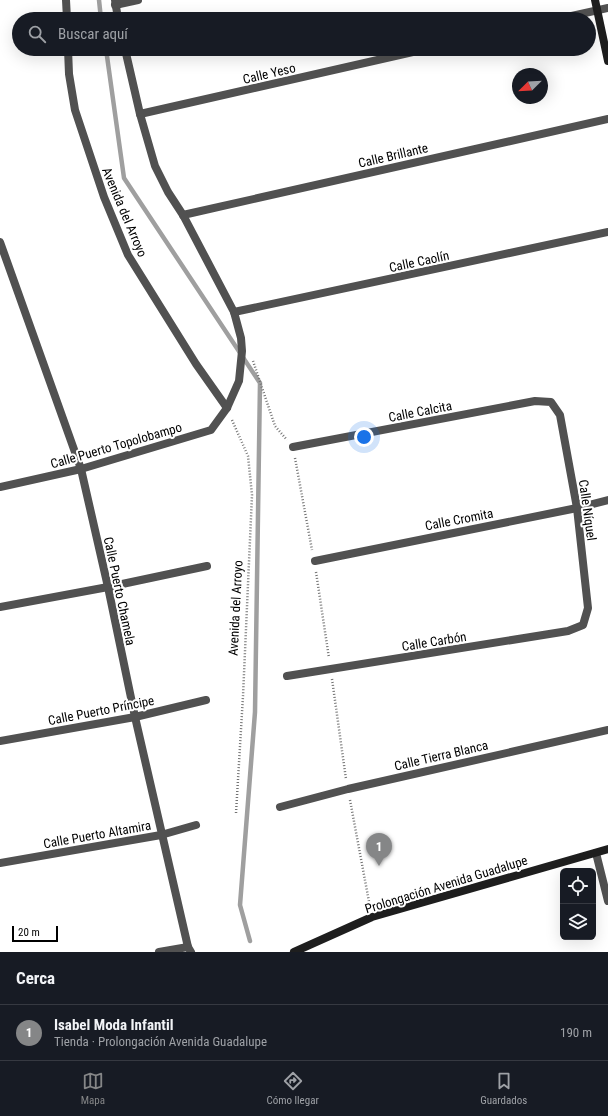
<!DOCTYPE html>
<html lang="es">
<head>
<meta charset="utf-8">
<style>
	:root { --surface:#171b24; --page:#20242c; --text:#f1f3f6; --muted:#9ea1a6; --line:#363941; --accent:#858687 }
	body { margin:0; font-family:"Roboto Condensed",sans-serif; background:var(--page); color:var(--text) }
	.controls { position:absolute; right:12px; bottom:12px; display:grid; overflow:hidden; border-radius:6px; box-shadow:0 4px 16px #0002 }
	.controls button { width:36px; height:36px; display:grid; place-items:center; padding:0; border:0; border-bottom:1px solid var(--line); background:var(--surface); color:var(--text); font:20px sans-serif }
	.compass { position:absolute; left:512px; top:68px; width:36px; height:36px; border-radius:50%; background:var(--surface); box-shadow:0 4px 16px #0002; rotate:246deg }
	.scale { position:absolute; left:12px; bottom:10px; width:46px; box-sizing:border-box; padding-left:4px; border:2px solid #000; border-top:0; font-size:11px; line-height:14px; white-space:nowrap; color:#000; -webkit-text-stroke:3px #fff; paint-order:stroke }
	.you { position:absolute; left:364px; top:437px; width:14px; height:14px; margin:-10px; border:3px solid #fff; border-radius:50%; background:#1a73e8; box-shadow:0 0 0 6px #1a73e833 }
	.badge { display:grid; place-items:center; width:26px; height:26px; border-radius:50%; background:var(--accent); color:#fff; font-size:13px; font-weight:700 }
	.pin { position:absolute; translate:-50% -33px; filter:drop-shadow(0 1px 2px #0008) }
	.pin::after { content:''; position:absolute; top:21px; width:14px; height:12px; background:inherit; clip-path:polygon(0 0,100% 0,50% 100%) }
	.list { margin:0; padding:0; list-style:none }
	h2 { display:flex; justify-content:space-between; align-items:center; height:52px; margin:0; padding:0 16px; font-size:17px }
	h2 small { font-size:13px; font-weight:400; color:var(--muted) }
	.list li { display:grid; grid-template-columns:26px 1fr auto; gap:12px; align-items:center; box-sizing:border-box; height:56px; padding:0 16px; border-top:1px solid var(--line) }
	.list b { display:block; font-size:15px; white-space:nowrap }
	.list p { margin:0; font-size:13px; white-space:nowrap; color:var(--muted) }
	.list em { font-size:13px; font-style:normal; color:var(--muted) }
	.icon { flex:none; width:22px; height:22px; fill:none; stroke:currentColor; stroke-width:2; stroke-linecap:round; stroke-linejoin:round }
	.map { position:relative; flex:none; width:608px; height:952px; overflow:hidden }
	.search { position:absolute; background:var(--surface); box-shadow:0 4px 16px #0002; left:12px; right:12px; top:12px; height:44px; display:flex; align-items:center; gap:10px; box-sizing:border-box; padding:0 14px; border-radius:22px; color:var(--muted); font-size:15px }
	.sheet { height:108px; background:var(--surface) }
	nav { display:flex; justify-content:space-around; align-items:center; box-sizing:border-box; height:56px; border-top:1px solid var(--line); background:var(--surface); font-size:11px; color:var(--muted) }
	nav a { display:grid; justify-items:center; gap:2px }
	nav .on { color:var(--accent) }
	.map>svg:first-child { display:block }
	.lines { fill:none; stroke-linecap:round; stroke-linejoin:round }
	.stream { stroke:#9f9f9f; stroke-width:4.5 }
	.path { stroke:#737373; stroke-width:2.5; stroke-dasharray:1 2; stroke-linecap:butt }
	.street { stroke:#515151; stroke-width:8 }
	.secondary { stroke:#1e1e1e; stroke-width:8 }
	.labels { text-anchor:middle; stroke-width:4; stroke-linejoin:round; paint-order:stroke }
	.street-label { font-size:13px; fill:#000; stroke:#fff }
</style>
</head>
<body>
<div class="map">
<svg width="608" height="952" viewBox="0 0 608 952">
	<rect width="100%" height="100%" fill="#fff"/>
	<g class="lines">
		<g class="stream">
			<polyline points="99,0 101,19"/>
			<polyline points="106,49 124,178 260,383 255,712 240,905 250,941"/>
		</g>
		<g class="path">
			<polyline points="253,361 275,426 287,440"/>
			<polyline points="232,420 248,456 252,495 243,696 236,813"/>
			<polyline points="295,458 312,550"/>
			<polyline points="316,572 329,658"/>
			<polyline points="332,679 346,779"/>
			<polyline points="350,800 370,907"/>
		</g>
		<g class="street">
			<polyline points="66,0 67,19"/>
			<polyline points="115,0 118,19"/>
			<polyline points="115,5 138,0"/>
			<polyline points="558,19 608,8"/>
			<polyline points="68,49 69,74 75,110 104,197 128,255 196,364 227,408"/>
			<polyline points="140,114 426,49"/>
			<polyline points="183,215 608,119"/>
			<polyline points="0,242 81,469 108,587 135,717 188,947 191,952"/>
			<polyline points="234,312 608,232"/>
			<polyline points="0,487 81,469 211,430 227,408 239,381 242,351 241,338 234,312 183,215 168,192 155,166 140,114 125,49"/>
			<polyline points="315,561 577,508 608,500"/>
			<polyline points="0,607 108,587 207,566"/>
			<polyline points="287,676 568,631 583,625 588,608 577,508 560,415 551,402 535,401 293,447"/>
			<polyline points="0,741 135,717 206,700"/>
			<polyline points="280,807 348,789 608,730"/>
			<polyline points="596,853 608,901"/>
			<polyline points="0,863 161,835 196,825"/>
			<polyline points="159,952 188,947"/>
		</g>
		<g class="secondary">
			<polyline points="595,0 608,61"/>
			<polyline points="294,952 372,917 608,849"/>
		</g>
	</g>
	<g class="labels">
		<g class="street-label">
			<text transform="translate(269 73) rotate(-13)" y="5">Calle Yeso</text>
			<text transform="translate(393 155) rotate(-13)" y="5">Calle Brillante</text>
			<text transform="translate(125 212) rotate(67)" y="5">Avenida del Arroyo</text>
			<text transform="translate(419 261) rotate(-12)" y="5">Calle Caolín</text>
			<text transform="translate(420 411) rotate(-11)" y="5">Calle Calcita</text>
			<text transform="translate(116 445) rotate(-16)" y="5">Calle Puerto Topolobampo</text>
			<text transform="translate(588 510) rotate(82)" y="5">Calle Níquel</text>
			<text transform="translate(459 519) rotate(-11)" y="5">Calle Cromita</text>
			<text transform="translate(120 591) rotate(78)" y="5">Calle Puerto Chamela</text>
			<text transform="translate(235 608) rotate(-87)" y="5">Avenida del Arroyo</text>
			<text transform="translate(434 641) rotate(-9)" y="5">Calle Carbón</text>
			<text transform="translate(101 710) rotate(-11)" y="5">Calle Puerto Príncipe</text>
			<text transform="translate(441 755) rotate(-13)" y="5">Calle Tierra Blanca</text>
			<text transform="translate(97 834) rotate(-10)" y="5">Calle Puerto Altamira</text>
			<text transform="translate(446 884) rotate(-17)" y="5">Prolongación Avenida Guadalupe</text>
		</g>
	</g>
</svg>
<div class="controls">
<button><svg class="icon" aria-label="locate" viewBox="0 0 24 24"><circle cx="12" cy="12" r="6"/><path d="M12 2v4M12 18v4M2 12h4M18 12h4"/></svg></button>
<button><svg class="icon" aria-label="layers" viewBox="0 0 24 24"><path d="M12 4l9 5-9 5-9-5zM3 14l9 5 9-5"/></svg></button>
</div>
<svg class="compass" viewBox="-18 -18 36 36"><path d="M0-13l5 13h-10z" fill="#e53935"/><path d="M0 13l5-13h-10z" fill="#9ea1a6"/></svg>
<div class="scale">20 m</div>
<div class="you"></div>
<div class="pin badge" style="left:379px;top:866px">1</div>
<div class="search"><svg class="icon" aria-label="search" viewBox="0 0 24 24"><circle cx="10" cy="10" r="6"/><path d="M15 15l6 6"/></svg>Buscar aquí</div>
</div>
<section class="sheet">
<h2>Cerca<small></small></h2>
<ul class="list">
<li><span class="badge">1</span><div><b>Isabel Moda Infantil</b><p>Tienda · Prolongación Avenida Guadalupe</p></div><em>190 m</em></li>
</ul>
</section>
<nav>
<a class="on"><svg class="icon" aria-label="map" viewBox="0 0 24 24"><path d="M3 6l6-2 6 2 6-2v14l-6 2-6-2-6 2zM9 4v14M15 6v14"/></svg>Mapa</a>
<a><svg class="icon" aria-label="directions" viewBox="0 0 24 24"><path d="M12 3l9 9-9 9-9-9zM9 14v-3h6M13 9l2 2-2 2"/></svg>Cómo llegar</a>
<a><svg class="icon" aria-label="saved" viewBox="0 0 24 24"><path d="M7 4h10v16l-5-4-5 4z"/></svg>Guardados</a>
</nav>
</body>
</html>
